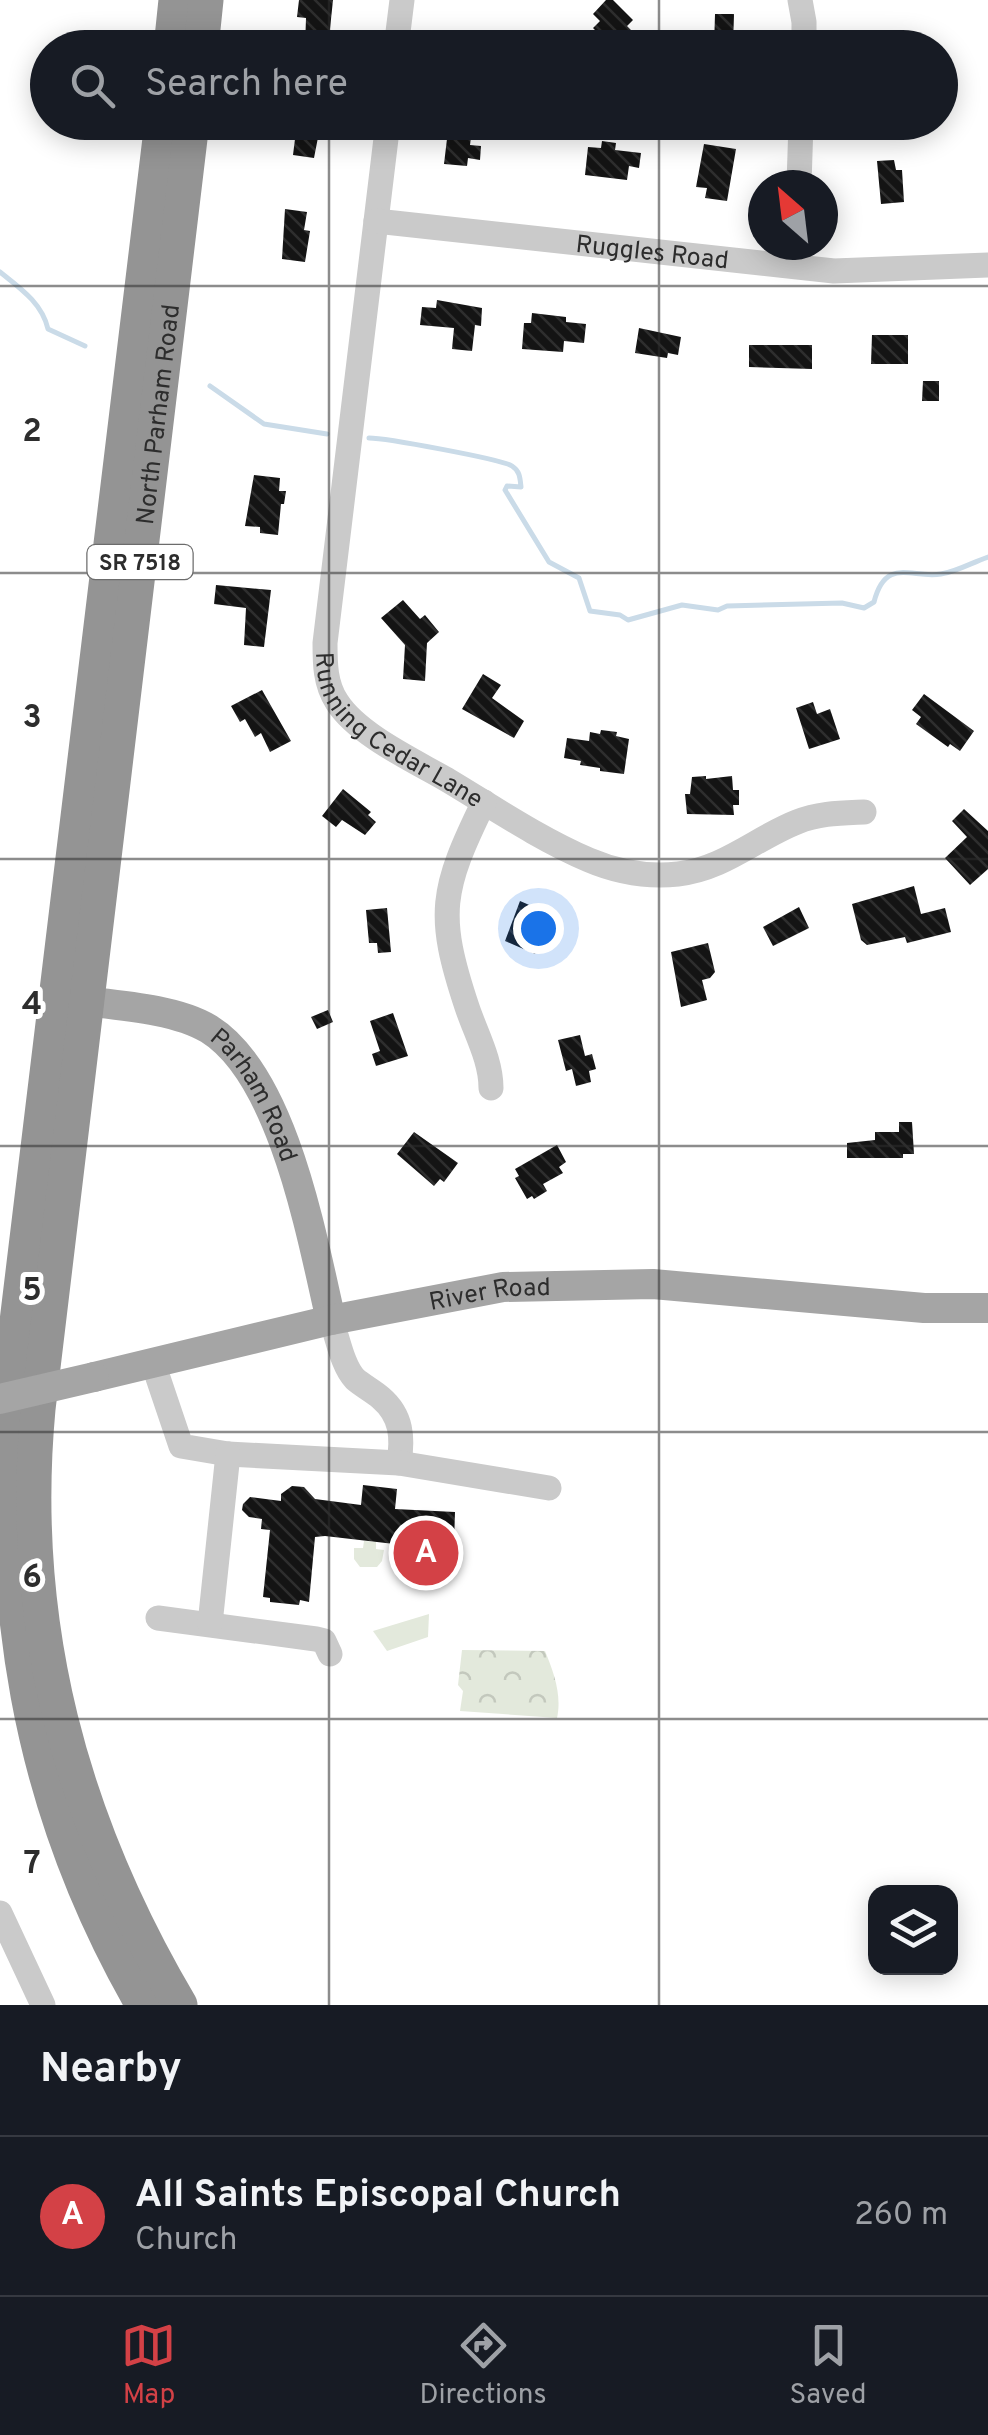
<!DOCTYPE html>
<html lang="en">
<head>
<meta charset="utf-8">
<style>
	:root { --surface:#171b24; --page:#20242c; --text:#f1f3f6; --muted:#9ea1a6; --line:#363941; --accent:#d34146 }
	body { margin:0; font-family:Overpass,sans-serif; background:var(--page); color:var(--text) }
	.controls { position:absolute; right:30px; bottom:30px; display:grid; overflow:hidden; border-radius:20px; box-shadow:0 5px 25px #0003 }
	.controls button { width:90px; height:90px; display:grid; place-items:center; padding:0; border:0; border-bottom:2px solid var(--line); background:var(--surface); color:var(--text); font:50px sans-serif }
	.compass { position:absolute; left:748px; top:170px; width:90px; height:90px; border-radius:50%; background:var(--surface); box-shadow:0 5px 25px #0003; rotate:332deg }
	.you { position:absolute; left:538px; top:928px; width:35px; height:35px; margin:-25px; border:8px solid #fff; border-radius:50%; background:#1a73e8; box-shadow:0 0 0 15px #1a73e833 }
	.badge { display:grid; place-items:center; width:65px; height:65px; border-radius:50%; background:var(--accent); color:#fff; font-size:32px; font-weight:700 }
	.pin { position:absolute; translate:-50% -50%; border:5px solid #fff; box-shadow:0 2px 10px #0006 }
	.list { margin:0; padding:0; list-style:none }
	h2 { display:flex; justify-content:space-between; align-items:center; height:130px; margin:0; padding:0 40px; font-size:42px }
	h2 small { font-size:32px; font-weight:400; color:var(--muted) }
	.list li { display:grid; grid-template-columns:65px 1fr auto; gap:30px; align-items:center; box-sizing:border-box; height:160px; padding:0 40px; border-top:2px solid var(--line) }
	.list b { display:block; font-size:38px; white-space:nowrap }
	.list p { margin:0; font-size:32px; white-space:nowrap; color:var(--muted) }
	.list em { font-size:32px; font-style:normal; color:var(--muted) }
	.icon { flex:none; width:55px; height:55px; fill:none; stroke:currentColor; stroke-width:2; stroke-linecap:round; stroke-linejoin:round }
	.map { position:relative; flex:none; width:988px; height:2005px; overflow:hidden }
	.search { position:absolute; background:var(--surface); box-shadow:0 5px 25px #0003; left:30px; right:30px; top:30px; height:110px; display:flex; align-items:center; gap:25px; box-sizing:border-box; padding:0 35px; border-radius:55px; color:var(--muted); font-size:38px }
	.sheet { height:290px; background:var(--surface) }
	nav { display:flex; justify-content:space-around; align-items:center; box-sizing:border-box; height:140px; border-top:2px solid var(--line); background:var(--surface); font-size:28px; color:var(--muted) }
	nav a { display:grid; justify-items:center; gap:5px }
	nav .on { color:var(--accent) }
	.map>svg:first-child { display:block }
	.park { fill:url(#park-crowns) }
	.garden { fill:#e3e9dc }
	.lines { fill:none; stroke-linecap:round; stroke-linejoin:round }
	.stream { stroke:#cadbe8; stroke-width:5 }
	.building { fill:url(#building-back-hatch) }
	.minor { stroke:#cacaca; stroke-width:25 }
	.major { stroke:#a5a5a5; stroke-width:30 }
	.highway { stroke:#949494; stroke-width:35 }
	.major-bridge { stroke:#a5a5a5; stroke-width:30 }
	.grid { fill:none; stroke:#2d2d2d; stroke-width:2.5; stroke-opacity:0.55 }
	.labels { text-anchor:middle; stroke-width:10; stroke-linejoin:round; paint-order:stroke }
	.shield { fill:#fff; stroke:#6c6c6c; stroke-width:2.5 }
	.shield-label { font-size:22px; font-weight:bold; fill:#2d2d2d }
	.street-label { font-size:25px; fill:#2d2d2d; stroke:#fff }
	.grid-label { font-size:32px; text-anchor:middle; font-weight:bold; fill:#2d2d2d; stroke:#fff; stroke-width:10; stroke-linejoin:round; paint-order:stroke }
</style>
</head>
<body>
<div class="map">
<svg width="988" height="2005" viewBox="0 0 988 2005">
	<defs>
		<pattern id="park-crowns" width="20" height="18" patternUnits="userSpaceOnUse" patternTransform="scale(2.5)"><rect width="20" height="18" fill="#e3e9dc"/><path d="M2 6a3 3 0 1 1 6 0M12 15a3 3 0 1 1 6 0" fill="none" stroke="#c3c8bd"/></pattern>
		<pattern id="building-back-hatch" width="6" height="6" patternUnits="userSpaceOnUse" patternTransform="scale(2.5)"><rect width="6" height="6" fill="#141414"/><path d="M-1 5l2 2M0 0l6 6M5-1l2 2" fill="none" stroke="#2e2e2e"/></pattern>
	</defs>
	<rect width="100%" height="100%" fill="#fff"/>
	<path class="park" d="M462 1650 545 1651C554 1673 562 1695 557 1718L460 1711 463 1691 458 1685Z"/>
	<g class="garden">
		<polygon points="364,1541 376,1542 376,1549 384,1550 382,1561 377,1567 360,1567 354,1559 354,1548 363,1548"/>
		<polygon points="429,1614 428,1637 387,1651 373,1631"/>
	</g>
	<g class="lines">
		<g class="stream">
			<path d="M0 272C20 288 42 303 48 329L85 346"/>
			<polyline points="210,386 264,424 327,434"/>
			<path d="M369 438C385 438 501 459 512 466 520 471 520 478 521 487L507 486 505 490 549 562 579 578 590 611 620 615 628 620 682 605 718 610 727 606 842 603 864 608 874 602C886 556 912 579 941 574 956 572 973 562 988 557"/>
		</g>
	</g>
	<g class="building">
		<polygon points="299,0 333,0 328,48 305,48 306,18 297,17"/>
		<polygon points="606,0 613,0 633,20 627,26 640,39 632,48 622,48 607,34 603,38 593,28 600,21 593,14"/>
		<polygon points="715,14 734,14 733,48 714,48"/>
		<polygon points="907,32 907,48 879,46 878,33"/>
		<polygon points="297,122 321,122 314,158 293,155 295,139 288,139 290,125 296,126"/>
		<polygon points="449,122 473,122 470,145 481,146 480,160 468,158 467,166 444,164"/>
		<polygon points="602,141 616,143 615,150 641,153 639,168 629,166 627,180 585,175 588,147 601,148"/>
		<polygon points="704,144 736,149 727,201 705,198 707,188 696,187"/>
		<polygon points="894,160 896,170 902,170 904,202 881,204 877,161"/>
		<polygon points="285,209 307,212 304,230 310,231 305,262 282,259"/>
		<polygon points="437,300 482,308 481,326 475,325 472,351 452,349 454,328 420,325 422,307 436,308"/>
		<polygon points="532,313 566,317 566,322 586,324 584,343 564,341 563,352 522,349 524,323 531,323"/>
		<polygon points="639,328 681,337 678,355 668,353 667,358 635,353"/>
		<polygon points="872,335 908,335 908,364 871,364"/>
		<polygon points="749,345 812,345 812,369 749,367"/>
		<polygon points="923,381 939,381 939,401 922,401"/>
		<polygon points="254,475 280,478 279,491 286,491 284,504 281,504 278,535 260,533 260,527 245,526"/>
		<polygon points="216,585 271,590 264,647 244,645 246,608 214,604"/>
		<polygon points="403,600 420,619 425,615 439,632 427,643 425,681 403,679 405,645 381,618"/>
		<polygon points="483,674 501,685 492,698 524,721 514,738 462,709"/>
		<polygon points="262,690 291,741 270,752 261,733 255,737 245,719 240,722 231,706"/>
		<polygon points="924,694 974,731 960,751 950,744 948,747 916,724 921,717 912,710"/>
		<polygon points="813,702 817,714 830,709 840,739 809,749 796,708"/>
		<polygon points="601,730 617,732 616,736 629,739 624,774 600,771 600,768 580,765 581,761 564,758 567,738 589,741 590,732 600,734"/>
		<polygon points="706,776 706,779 732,776 733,790 739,790 739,805 733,805 734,815 687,814 685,794 690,794 692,777"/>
		<polygon points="343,789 371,812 368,815 376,822 365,835 342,820 336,827 322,816"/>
		<polygon points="964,809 988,831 988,869 970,885 945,858 967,837 952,821"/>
		<polygon points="914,886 921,914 945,908 951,932 907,943 905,937 867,945 861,940 852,904"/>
		<polygon points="520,901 541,910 532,934 542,938 535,954 505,941"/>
		<polygon points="799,907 809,928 773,946 763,927"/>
		<polygon points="387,908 391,952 378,953 377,943 369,943 366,910"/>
		<polygon points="708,943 715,972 710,978 702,980 707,1000 681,1007 671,952"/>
		<polygon points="328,1010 333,1022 317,1029 311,1017"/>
		<polygon points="393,1013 408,1056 376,1066 372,1054 380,1051 370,1021"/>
		<polygon points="580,1035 585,1056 592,1054 596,1069 589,1071 591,1082 576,1086 572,1069 566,1071 558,1040"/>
		<polygon points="899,1122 912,1122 914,1154 903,1154 903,1158 847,1158 847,1143 875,1140 875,1132 899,1132"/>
		<polygon points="414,1132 458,1163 444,1182 440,1179 434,1186 397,1154"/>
		<polygon points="557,1145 566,1162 559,1167 563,1173 543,1184 547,1191 534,1199 532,1196 527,1199 515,1178 519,1176 515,1169"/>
		<polygon points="363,1485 397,1489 395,1509 455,1512 454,1543 451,1543 447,1577 417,1574 418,1563 402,1562 403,1545 325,1536 315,1537 309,1602 300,1600 299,1605 270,1602 270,1598 263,1597 270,1530 261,1529 262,1519 249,1517 242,1510 243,1504 250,1497 281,1501 281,1494 292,1486 304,1487 315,1499 361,1505"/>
	</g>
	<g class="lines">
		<g class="minor">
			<polyline points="800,0 804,22 804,48"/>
			<polyline points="396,48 402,0"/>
			<path id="s1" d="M388 122 325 643C325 663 325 684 337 702 358 735 415 761 449 781 494 808 540 839 589 860 617 872 648 877 678 874 724 869 756 838 797 822 819 813 841 813 864 812"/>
			<polyline points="799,185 801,122"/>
			<path id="s2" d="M376 221 834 271 988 265"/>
			<path d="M484 802C441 890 436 914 467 1007 476 1034 491 1060 491 1088"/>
			<path d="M331 1320C338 1338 342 1365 355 1379 363 1386 373 1391 381 1398 402 1416 403 1438 399 1463"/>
			<polyline points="153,1363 181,1446 228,1454 399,1463 549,1488"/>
			<polyline points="158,1618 316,1639 324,1641 330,1654"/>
			<polyline points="210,1624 228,1454"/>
			<polyline points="0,1913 43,2005"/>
		</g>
		<g class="major">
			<path id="s3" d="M67 999C109 1005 173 1007 209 1029 284 1076 312 1239 331 1320"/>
			<path id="s4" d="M94 1377 331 1320 503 1287 653 1284 924 1308H988"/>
		</g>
		<g class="highway">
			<polyline points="171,48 176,0"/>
			<polyline points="201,48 206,0"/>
			<path d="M143 2005C23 1797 0 1600 12 1363L162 122"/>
			<path id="s5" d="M180 2005C71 1820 18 1625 38 1409L192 122"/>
		</g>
		<polyline class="major-bridge" points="0,1399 94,1377"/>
	</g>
	<path class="grid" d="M329 0V48M659 0V48M329 122V2005M659 122V2005M0 286H988M0 573H988M0 859H988M0 1146H988M0 1432H988M0 1719H988"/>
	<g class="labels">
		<rect class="shield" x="87.5" y="545" width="105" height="34" rx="8"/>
		<g class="shield-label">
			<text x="140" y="570">SR 7518</text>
		</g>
		<g class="street-label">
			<text dy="9" stroke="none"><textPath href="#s2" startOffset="278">Ruggles Road</textPath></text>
			<text dy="9" stroke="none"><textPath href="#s5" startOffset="1625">North Parham Road</textPath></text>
			<text dy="9" stroke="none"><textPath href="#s1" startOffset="648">Running Cedar Lane</textPath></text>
			<text dy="9" stroke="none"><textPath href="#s3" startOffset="228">Parham Road</textPath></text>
			<text dy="9" stroke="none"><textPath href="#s4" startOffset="405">River Road</textPath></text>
		</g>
	</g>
	<g class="grid-label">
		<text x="32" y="441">2</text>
		<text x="32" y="727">3</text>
		<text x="32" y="1014">4</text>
		<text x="32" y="1300">5</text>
		<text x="32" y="1587">6</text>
		<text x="32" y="1873">7</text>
	</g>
</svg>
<div class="controls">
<button><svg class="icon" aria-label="layers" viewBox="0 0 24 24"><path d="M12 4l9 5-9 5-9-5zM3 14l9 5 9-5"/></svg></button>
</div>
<svg class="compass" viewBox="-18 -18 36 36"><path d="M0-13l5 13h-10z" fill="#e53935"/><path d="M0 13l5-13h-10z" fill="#9ea1a6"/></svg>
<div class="you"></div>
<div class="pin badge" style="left:426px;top:1553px">A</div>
<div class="search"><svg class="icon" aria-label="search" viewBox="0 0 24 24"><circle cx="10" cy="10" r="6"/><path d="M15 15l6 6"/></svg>Search here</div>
</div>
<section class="sheet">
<h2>Nearby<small></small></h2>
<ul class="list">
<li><span class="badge">A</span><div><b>All Saints Episcopal Church</b><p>Church</p></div><em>260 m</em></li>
</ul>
</section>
<nav>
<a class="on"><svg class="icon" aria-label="map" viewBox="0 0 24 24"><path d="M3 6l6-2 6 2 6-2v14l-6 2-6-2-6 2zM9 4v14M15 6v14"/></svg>Map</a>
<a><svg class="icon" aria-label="directions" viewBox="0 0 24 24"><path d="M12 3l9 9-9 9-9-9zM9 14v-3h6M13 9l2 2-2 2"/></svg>Directions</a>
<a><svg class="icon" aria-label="saved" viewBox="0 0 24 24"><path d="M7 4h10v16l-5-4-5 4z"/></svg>Saved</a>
</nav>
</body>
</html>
